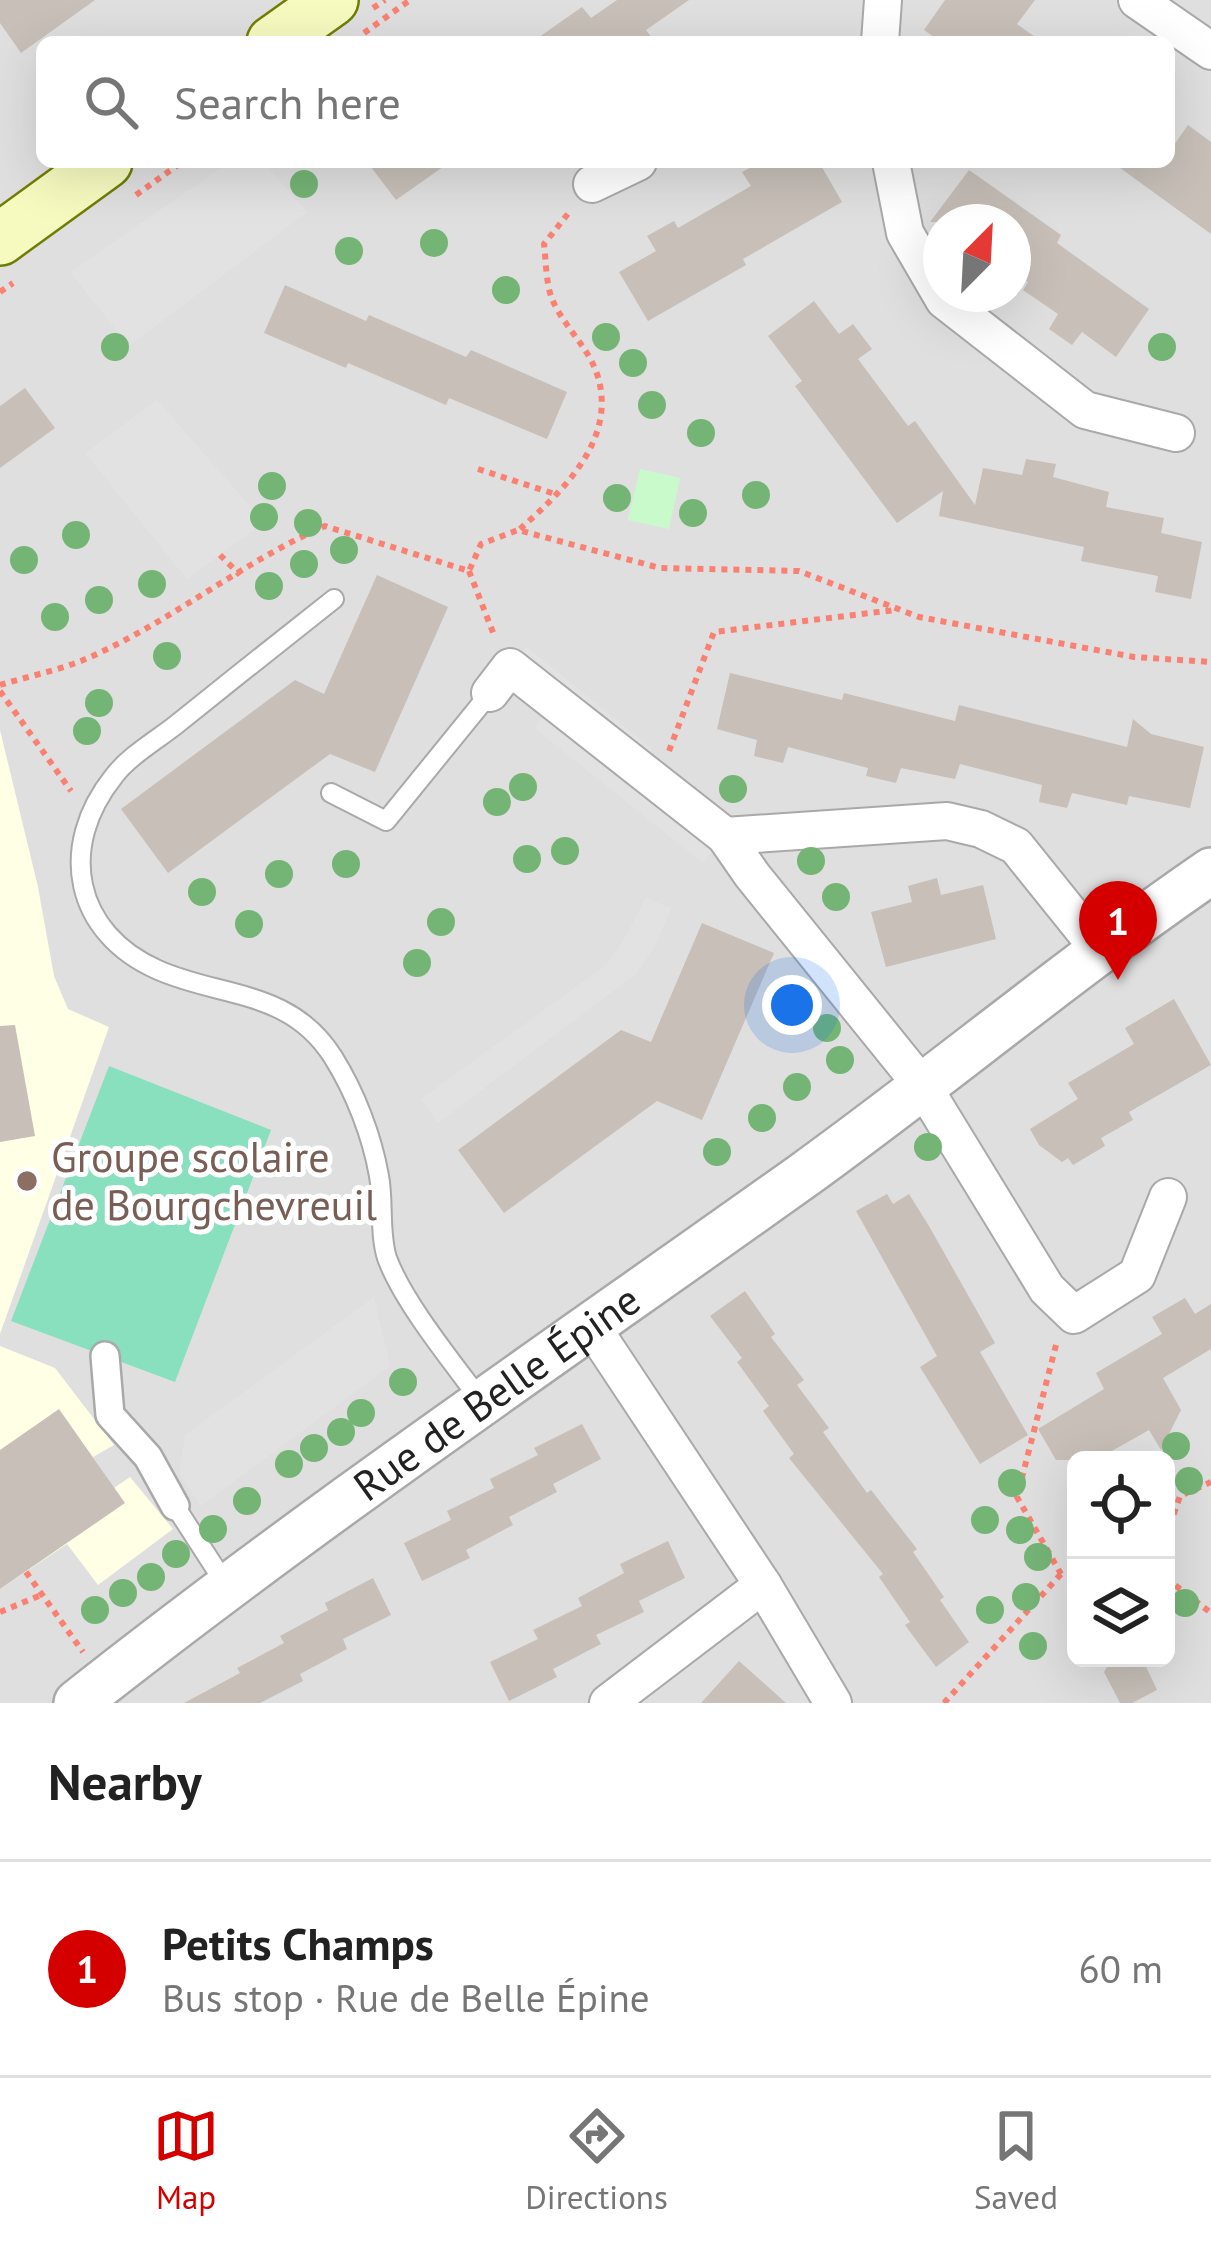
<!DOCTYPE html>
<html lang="en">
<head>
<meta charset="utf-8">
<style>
	:root { --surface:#fff; --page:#f2f2f2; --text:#222; --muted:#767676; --line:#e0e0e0; --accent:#d40000 }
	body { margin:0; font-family:"PT Sans",sans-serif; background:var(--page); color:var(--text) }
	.controls { position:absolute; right:36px; bottom:36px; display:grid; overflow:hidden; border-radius:18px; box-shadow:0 12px 48px #0002 }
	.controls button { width:108px; height:108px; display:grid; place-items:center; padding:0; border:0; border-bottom:3px solid var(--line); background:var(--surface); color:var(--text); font:60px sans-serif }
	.compass { position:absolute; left:923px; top:204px; width:108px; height:108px; border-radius:50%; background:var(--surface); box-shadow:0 12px 48px #0002; rotate:24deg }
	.you { position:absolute; left:792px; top:1005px; width:42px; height:42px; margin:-30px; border:9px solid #fff; border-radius:50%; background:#1a73e8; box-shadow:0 0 0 18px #1a73e833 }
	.badge { display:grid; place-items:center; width:78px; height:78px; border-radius:50%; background:var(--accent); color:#fff; font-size:39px; font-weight:700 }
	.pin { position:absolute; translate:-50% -99px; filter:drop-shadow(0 3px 6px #0008) }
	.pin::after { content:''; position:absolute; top:63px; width:42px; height:36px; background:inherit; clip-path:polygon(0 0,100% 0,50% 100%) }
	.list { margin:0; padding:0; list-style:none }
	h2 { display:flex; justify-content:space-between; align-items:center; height:156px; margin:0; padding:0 48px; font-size:51px }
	h2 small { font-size:39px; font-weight:400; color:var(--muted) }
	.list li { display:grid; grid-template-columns:78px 1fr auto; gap:36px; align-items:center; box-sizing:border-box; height:216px; padding:0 48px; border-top:3px solid var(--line) }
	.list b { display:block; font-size:45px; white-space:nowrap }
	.list p { margin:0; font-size:39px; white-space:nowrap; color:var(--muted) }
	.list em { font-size:39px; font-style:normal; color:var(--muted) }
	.icon { flex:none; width:66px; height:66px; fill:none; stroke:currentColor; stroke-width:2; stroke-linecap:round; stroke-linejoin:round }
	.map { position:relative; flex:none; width:1211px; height:1703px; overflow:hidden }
	.search { position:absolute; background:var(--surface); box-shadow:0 12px 48px #0002; left:36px; right:36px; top:36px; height:132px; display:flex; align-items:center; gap:30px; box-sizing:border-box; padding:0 42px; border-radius:18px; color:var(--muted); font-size:45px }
	.sheet { height:372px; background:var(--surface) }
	nav { display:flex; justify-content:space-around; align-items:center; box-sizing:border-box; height:168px; border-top:3px solid var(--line); background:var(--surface); font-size:33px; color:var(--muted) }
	nav a { display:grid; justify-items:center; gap:6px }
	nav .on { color:var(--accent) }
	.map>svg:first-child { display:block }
	.residential { fill:#e0dfdf; fill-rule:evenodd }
	.education { fill:#ffffe5 }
	.park { fill:#c8facc }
	.pitch { fill:#88e0be }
	.parking { fill:#e2e2e2 }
	.building { fill:#c7bfb8 }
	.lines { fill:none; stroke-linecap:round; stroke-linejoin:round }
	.service-casing { stroke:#a9a9a9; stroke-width:22 }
	.pedestrian-casing { stroke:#a9a9a9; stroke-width:32 }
	.minor-casing { stroke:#a9a9a9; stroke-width:40 }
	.tertiary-casing { stroke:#a9a9a9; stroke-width:50 }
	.secondary-casing { stroke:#707d05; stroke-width:56 }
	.path { stroke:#fa8072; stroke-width:6; stroke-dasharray:6 6; stroke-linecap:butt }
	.service { stroke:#fff; stroke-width:18 }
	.pedestrian { stroke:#fff; stroke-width:27 }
	.minor { stroke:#fff; stroke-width:36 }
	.tertiary { stroke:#fff; stroke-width:45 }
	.secondary { stroke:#f7fabf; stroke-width:51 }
	.tree { fill:#74b475 }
	.education-dot { fill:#8d6e63; stroke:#fff; stroke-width:4.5 }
	.labels { text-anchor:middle; stroke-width:10; stroke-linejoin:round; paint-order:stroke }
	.education-label { font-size:42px; fill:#785e54; stroke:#fff; text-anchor:start }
	.street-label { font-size:42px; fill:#222; stroke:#fff }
</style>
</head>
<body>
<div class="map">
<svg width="1211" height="1703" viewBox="0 0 1211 1703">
	<rect width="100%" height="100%" fill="#f2efe9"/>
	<path class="residential" d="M0 0H1211V1703H0ZM42 42H1169V162H42ZM941 222H1013V294H941ZM1076 1460H1166V1658H1076Z"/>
	<g class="education">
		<polygon points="0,730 38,887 54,976 68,1009 109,1027 0,1334"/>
		<polygon points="0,1346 55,1368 114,1445 93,1457 114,1488 130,1477 173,1529 98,1585 67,1544 0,1589"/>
	</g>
	<polygon class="park" points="640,469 680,478 669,529 628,520"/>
	<polygon class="pitch" points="109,1066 271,1130 175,1382 11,1321"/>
	<g class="parking">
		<polygon points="230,162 263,162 307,212 129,346 70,272"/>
		<polygon points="157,400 264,522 187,579 85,453"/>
		<polygon points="526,646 652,749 639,767 725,836 703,863 534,728 553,702 510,667"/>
		<polygon points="646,897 671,909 654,948 636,974 438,1123 421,1099 606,965 622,943"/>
		<polygon points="374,1297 390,1366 201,1506 179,1474 185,1435"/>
	</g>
	<g class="building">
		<polygon points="0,0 95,0 21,53 0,23"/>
		<polygon points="617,0 689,0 646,30 655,42 532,42 582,7 591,18"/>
		<polygon points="945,0 1035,0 1017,24 1042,42 941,42 924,30"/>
		<polygon points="1188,125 1211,142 1211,234 1112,162 1169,162 1169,152"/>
		<polygon points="367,162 450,162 396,200"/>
		<polygon points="761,162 819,162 842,202 743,259 746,265 648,321 619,272 656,251 647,236 674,221 678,228 751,186 742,172"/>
		<polygon points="969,170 1061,235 1057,243 1149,309 1116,357 1082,332 1072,345 1049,329 1058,314 1023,290 1028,282 1013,271 1013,222 930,222"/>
		<polygon points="285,285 366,321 369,315 466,357 471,350 567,392 547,439 449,398 446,405 348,363 346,368 264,333"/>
		<polygon points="814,301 839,334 853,324 872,349 858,359 908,426 915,421 975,505 983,468 1022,475 1026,459 1056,464 1053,477 1109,492 1106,507 1164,518 1161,533 1202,542 1191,599 1155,592 1158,576 1081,561 1084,547 939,516 943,491 897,523 795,386 802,381 768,336"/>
		<polygon points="25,388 55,428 0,468 0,406"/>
		<polygon points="377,575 448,607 375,772 330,754 168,873 121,809 295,680 324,694"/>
		<polygon points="730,673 842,700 844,693 955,721 959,705 1127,747 1133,719 1151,734 1204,747 1190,808 1129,796 1127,805 1072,793 1067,808 1039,802 1042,785 960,764 955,779 901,768 896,783 866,776 868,768 788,747 783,763 754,756 757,740 717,729"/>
		<polygon points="937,878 941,895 983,885 996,939 886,967 871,912 912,902 908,886"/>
		<polygon points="702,923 774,953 702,1120 657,1101 504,1213 458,1150 621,1030 651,1042"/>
		<polygon points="1174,999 1211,1065 1129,1112 1133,1120 1101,1138 1105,1146 1073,1165 1068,1158 1062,1162 1039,1145 1030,1129 1078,1099 1068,1083 1134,1044 1125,1028"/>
		<polygon points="15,1025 35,1136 0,1142 0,1026"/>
		<polygon points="887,1194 893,1204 909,1194 929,1226 995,1343 980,1352 1028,1435 980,1464 920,1367 937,1356 856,1211"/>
		<polygon points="745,1291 775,1334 771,1337 804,1380 797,1385 829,1428 823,1432 867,1493 871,1490 917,1549 913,1552 944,1597 940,1600 969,1642 936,1667 905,1625 910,1622 879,1577 883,1574 789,1458 794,1454 763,1411 769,1406 737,1362 742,1358 710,1316"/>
		<polygon points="1185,1298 1195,1314 1211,1304 1211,1349 1163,1378 1181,1410 1161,1450 1149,1430 1096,1460 1056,1460 1038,1429 1104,1389 1096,1373 1162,1334 1152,1317"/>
		<polygon points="59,1409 125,1503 0,1589 0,1450"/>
		<polygon points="582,1424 601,1459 553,1484 557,1492 509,1517 513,1525 466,1550 470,1558 422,1581 404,1543 451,1520 447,1511 494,1488 490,1479 538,1455 534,1448"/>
		<polygon points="668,1541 685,1578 639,1601 644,1612 596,1635 601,1644 553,1669 557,1677 509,1701 490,1662 538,1639 533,1630 582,1606 578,1598 624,1573 620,1564"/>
		<polygon points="373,1578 391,1615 343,1639 347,1649 300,1674 303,1681 260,1703 184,1703 240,1673 237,1668 284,1643 280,1636 328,1610 325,1603"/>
		<polygon points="1112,1658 1142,1658 1157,1690 1132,1703 1120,1703 1104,1672"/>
		<polygon points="739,1661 786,1703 701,1703"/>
	</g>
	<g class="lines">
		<g class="service-casing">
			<g id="service">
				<path d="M334 599C282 640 229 682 177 724 157 740 129 756 114 776 57 847 74 933 158 970 221 998 290 989 333 1057 355 1092 372 1136 379 1176 384 1202 379 1233 387 1258 403 1302 453 1363 482 1402"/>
				<polyline points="331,793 386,821 490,693"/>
				<polyline points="175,1506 226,1585"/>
			</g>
		</g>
		<g class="pedestrian-casing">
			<polyline id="pedestrian" points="105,1356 110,1415 148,1457 175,1506"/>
		</g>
		<g class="minor-casing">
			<g id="minor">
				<polyline points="1137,0 1211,51"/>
				<polyline points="880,42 883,0"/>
				<polyline points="891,162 905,233 944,300 1085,410 1176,433"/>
				<polyline points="592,184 638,162"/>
				<polyline points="490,693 510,667 725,836 947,821 981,829 1016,846 1098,948"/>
				<polyline points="725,836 752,875 924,1088 1047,1289 1074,1315 1137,1275 1168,1197"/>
				<polyline points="592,1327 763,1585 833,1703"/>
				<polyline points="608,1703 763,1585"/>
			</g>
		</g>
		<g class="tertiary-casing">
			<g id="tertiary">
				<path id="s1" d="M77 1703C312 1517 560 1349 804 1175 941 1076 1071 967 1211 871"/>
			</g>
		</g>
		<g class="secondary-casing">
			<g id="secondary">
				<polyline points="273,42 332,0"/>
				<polyline points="0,239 106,162"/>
			</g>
		</g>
		<g class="path">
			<polyline points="373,8 385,0"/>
			<polyline points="364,33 410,0"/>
			<polyline points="136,195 182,162"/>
			<polyline points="0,292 13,283"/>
			<polyline points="478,469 558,495"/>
			<path d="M520 529C564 490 620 437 596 371 586 345 563 325 552 299 546 284 546 261 544 244L571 210"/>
			<polyline points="220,555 240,575"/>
			<polyline points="469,571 494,635"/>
			<path d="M0 685C26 677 55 671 81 661 167 625 240 563 325 526L469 571 481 544 518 530 660 568 799 571 919 617 1134 657 1211 662"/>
			<polyline points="0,691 71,791"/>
			<polyline points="669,751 714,632 895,610"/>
			<polyline points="1056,1345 1017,1497 1061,1574 1076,1573"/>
			<polyline points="1166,1537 1180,1496 1211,1482"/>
			<polyline points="26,1572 83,1652"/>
			<polyline points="1166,1578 1211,1613"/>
			<polyline points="0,1612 41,1595"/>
			<polyline points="944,1703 1061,1574"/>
		</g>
		<use href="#service" class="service"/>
		<use href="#pedestrian" class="pedestrian"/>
		<use href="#minor" class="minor"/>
		<use href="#tertiary" class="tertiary"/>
		<use href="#secondary" class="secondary"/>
	</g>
	<g class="tree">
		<circle cx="304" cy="184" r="14"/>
		<circle cx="434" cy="243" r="14"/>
		<circle cx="349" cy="251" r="14"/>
		<circle cx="506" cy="290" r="14"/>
		<circle cx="606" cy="337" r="14"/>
		<circle cx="115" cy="347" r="14"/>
		<circle cx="1162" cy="347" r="14"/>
		<circle cx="633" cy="363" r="14"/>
		<circle cx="652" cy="405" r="14"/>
		<circle cx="701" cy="433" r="14"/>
		<circle cx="272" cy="486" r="14"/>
		<circle cx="756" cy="495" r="14"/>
		<circle cx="617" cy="498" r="14"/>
		<circle cx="693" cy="513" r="14"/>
		<circle cx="264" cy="517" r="14"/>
		<circle cx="308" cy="523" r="14"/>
		<circle cx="76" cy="535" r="14"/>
		<circle cx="344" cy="550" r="14"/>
		<circle cx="24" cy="560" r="14"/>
		<circle cx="304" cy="564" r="14"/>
		<circle cx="152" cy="584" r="14"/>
		<circle cx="269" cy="586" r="14"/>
		<circle cx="99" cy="600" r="14"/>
		<circle cx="55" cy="617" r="14"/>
		<circle cx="167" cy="656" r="14"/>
		<circle cx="99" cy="703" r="14"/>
		<circle cx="87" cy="731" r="14"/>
		<circle cx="523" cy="787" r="14"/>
		<circle cx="733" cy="789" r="14"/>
		<circle cx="497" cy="802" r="14"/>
		<circle cx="565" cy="851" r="14"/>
		<circle cx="527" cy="859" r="14"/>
		<circle cx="811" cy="861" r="14"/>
		<circle cx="346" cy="864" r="14"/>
		<circle cx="279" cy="874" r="14"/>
		<circle cx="202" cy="892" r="14"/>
		<circle cx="836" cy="897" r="14"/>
		<circle cx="441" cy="922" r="14"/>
		<circle cx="249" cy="924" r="14"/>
		<circle cx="417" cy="963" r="14"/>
		<circle cx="827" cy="1028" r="14"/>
		<circle cx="840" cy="1060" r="14"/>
		<circle cx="797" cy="1087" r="14"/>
		<circle cx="762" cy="1118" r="14"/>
		<circle cx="928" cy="1147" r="14"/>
		<circle cx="717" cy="1152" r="14"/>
		<circle cx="403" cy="1382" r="14"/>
		<circle cx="361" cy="1413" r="14"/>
		<circle cx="341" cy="1432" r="14"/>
		<circle cx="1176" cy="1446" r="14"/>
		<circle cx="314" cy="1448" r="14"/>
		<circle cx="289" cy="1464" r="14"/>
		<circle cx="1189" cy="1481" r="14"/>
		<circle cx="1012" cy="1483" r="14"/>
		<circle cx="247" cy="1501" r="14"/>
		<circle cx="985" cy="1520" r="14"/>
		<circle cx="213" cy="1529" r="14"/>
		<circle cx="1020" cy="1530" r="14"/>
		<circle cx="176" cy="1554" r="14"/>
		<circle cx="1038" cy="1557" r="14"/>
		<circle cx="151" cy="1577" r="14"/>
		<circle cx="123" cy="1593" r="14"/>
		<circle cx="1026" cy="1597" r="14"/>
		<circle cx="1185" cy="1603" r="14"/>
		<circle cx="95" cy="1610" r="14"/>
		<circle cx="990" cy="1610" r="14"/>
		<circle cx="1033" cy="1646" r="14"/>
	</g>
	<circle class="education-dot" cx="27" cy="1181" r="12"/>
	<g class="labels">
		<g class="education-label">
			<text x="51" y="1172">Groupe scolaire<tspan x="51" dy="48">de Bourgchevreuil</tspan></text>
		</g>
		<g class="street-label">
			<text dy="15" stroke="none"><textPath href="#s1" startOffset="522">Rue de Belle Épine</textPath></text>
		</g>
	</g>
</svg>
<div class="controls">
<button><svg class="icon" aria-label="locate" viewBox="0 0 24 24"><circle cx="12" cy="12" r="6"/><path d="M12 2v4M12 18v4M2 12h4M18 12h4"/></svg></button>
<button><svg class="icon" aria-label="layers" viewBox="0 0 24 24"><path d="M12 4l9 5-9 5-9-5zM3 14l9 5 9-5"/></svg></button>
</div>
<svg class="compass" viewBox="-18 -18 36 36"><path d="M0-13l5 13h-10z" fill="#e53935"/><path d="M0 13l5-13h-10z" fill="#767676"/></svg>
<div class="you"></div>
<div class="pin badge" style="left:1118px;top:980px">1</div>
<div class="search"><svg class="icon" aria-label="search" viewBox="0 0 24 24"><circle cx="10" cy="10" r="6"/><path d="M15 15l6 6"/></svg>Search here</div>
</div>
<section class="sheet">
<h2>Nearby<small></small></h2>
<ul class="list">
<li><span class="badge">1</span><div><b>Petits Champs</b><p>Bus stop · Rue de Belle Épine</p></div><em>60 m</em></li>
</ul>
</section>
<nav>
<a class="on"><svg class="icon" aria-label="map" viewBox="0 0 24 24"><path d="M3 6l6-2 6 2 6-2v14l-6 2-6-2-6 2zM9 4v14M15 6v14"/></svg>Map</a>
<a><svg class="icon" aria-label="directions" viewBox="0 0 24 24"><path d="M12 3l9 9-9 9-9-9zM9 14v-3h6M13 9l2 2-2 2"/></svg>Directions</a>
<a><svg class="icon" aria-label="saved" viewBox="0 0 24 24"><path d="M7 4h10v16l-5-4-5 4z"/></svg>Saved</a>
</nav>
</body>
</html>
